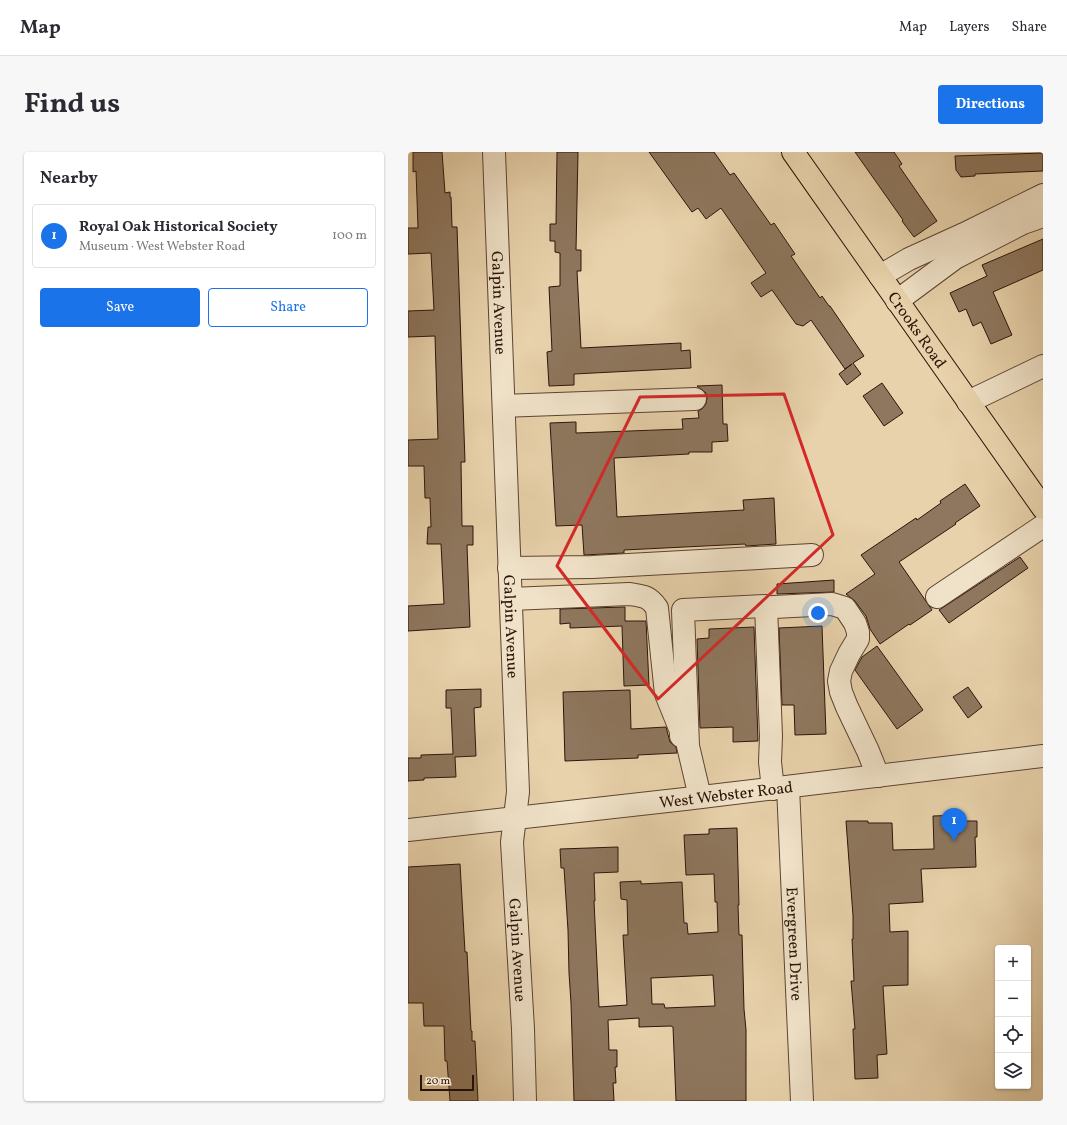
<!DOCTYPE html>
<html lang="en">
<head>
<meta charset="utf-8">
<style>
	:root { --surface:#fff; --page:#f7f7f7; --text:#2b2b33; --muted:#7c7c81; --line:#e1e1e2; --accent:#1a73e8 }
	body { margin:0; font-family:Vollkorn,serif; background:var(--page); color:var(--text) }
	.controls { position:absolute; right:12px; bottom:12px; display:grid; overflow:hidden; border-radius:4px; box-shadow:0 1px 3px #0004 }
	.controls button { width:36px; height:36px; display:grid; place-items:center; padding:0; border:0; border-bottom:1px solid var(--line); background:var(--surface); color:var(--text); font:20px sans-serif }
	.scale { position:absolute; left:12px; bottom:10px; width:54px; box-sizing:border-box; padding-left:4px; border:2px solid #2c140a; border-top:0; font-size:11px; line-height:14px; white-space:nowrap; color:#2c140a; -webkit-text-stroke:3px #f0e2c8; paint-order:stroke }
	.you { position:absolute; left:410px; top:461px; width:14px; height:14px; margin:-10px; border:3px solid #fff; border-radius:50%; background:#1a73e8; box-shadow:0 0 0 6px #1a73e833 }
	.badge { display:grid; place-items:center; width:26px; height:26px; border-radius:50%; background:var(--accent); color:#fff; font-size:13px; font-weight:700 }
	.pin { position:absolute; translate:-50% -33px; filter:drop-shadow(0 1px 2px #0008) }
	.pin::after { content:''; position:absolute; top:21px; width:14px; height:12px; background:inherit; clip-path:polygon(0 0,100% 0,50% 100%) }
	.list { margin:0; padding:0; list-style:none }
	h2 { display:flex; justify-content:space-between; align-items:center; height:52px; margin:0; padding:0 16px; font-size:17px }
	h2 small { font-size:13px; font-weight:400; color:var(--muted) }
	.list li { display:grid; grid-template-columns:26px 1fr auto; gap:12px; align-items:center; box-sizing:border-box; height:64px; margin:0 8px 8px; padding:0 8px; border:1px solid var(--line); border-radius:4px }
	.list b { display:block; font-size:15px; white-space:nowrap }
	.list p { margin:0; font-size:13px; white-space:nowrap; color:var(--muted) }
	.list em { font-size:13px; font-style:normal; color:var(--muted) }
	.actions { display:flex; gap:8px; padding:12px 16px }
	.actions a { flex:1; padding:9px 0; border:1px solid var(--accent); border-radius:4px; text-align:center; font-size:14px; color:var(--accent) }
	.actions .main { background:var(--accent); color:#fff }
	.icon { flex:none; width:22px; height:22px; fill:none; stroke:currentColor; stroke-width:2; stroke-linecap:round; stroke-linejoin:round }
	.map { position:relative; flex:none; width:635px; height:949px; overflow:hidden; border-radius:4px }
	header { display:flex; align-items:center; gap:24px; box-sizing:border-box; height:56px; padding:0 20px; background:var(--surface); border-bottom:1px solid var(--line) }
	header strong { font-size:19px }
	nav { display:flex; gap:22px; margin-inline-start:auto; font-size:14px }
	.intro { display:flex; align-items:center; justify-content:space-between; box-sizing:border-box; height:96px; padding:0 24px }
	h1 { margin:0; font-size:28px }
	.button { padding:10px 18px; border-radius:4px; background:var(--accent); color:#fff; font-size:14px; font-weight:700 }
	main { display:flex; gap:24px; padding:0 24px }
	aside { flex:1; background:var(--surface); border-radius:4px; box-shadow:0 1px 3px #0004 }
	.map>svg:first-child { display:block }
	.building { fill:#8e775e; stroke:#2c140a; fill-rule:evenodd }
	.lines { fill:none; stroke-linecap:round; stroke-linejoin:round }
	.minor-casing { stroke:#5b4432; stroke-width:24 }
	.major-casing { stroke:#2c140a; stroke-width:24 }
	.minor { stroke:#f0e2c8; stroke-width:22 }
	.major { stroke:#e8d2ab; stroke-width:22 }
	.marked { fill:none; stroke:#d62828; stroke-width:3; stroke-linejoin:round }
	.labels { text-anchor:middle; stroke-width:3.5; stroke-linejoin:round; paint-order:stroke }
	.street-label { font-size:16px; fill:#2c140a; stroke:#f0e2c8 }
</style>
</head>
<body>
<header>
<strong>Map</strong>
<nav><a>Map</a><a>Layers</a><a>Share</a></nav>
</header>
<div class="intro"><h1>Find us</h1><a class="button">Directions</a></div>
<main>
<aside>
<h2>Nearby<small></small></h2>
<ul class="list">
<li><span class="badge">1</span><div><b>Royal Oak Historical Society</b><p>Museum · West Webster Road</p></div><em>100 m</em></li>
</ul>
<div class="actions"><a class="main">Save</a><a>Share</a></div>
</aside>
<div class="map">
<svg width="635" height="949" viewBox="0 0 635 949">
	<rect width="100%" height="100%" fill="#e8d2ab"/>
	<filter id="stains"><feTurbulence type="fractalNoise" baseFrequency=".005" numOctaves="4"/><feColorMatrix values="0 0 0 0 .2 0 0 0 0 .09 0 0 0 0 .02 0 0 0 .5 -.17"/></filter>
	<radialGradient id="worn" r=".72"><stop offset=".6" stop-color="#630" stop-opacity="0"/><stop offset="1" stop-color="#630" stop-opacity=".3"/></radialGradient>
	<g class="building">
		<polygon points="5,0 34,0 37,41 42,40 42,45 43,45 44,75 49,75 57,310 53,310 54,374 65,374 65,393 59,393 62,475 0,479 0,454 36,452 33,392 19,392 20,375 23,375 22,346 17,346 16,314 0,314 0,288 30,287 27,184 0,185 0,159 26,158 23,101 0,102 0,76 10,76 8,19 5,20"/>
		<polygon points="149,0 170,0 168,98 173,98 173,119 169,119 173,196 273,191 273,199 282,198 283,216 166,222 166,233 141,234 139,200 144,199 141,135 152,134 152,101 147,100 147,89 142,89 142,72 148,72"/>
		<polygon points="241,0 306,0 322,23 326,21 363,73 366,71 387,102 383,104 412,146 414,144 421,154 422,154 456,204 445,211 453,222 439,233 431,222 444,212 437,217 403,168 395,174 388,172 364,138 353,145 343,131 358,121 313,56 298,67 290,56 284,60"/>
		<polygon points="447,0 486,0 494,12 491,14 529,69 506,85 494,69 495,68"/>
		<polygon points="635,1 635,19 567,22 567,24 553,25 548,18 547,4"/>
		<polygon points="635,87 635,118 585,140 604,183 583,192 573,170 565,174 558,157 551,160 542,141 579,124 574,113"/>
		<polygon points="474,231 495,261 476,274 455,244"/>
		<polygon points="314,233 315,272 319,272 320,289 304,290 304,300 281,300 281,302 206,306 209,365 336,358 335,348 366,346 368,392 338,394 337,392 216,398 216,401 176,403 174,373 148,374 142,271 168,270 168,281 275,277 274,267 291,266 290,259 294,257 298,252 299,246 298,241 289,234"/>
		<polygon points="557,332 572,354 547,371 548,372 491,410 524,458 502,473 501,472 472,492 462,477 458,464 447,449 438,442 467,422 453,403 508,366 509,368 533,351 532,349"/>
		<polygon points="612,405 620,416 541,471 531,458"/>
		<polygon points="426,428 426,440 369,442 369,432"/>
		<polygon points="217,455 217,469 238,469 241,533 216,534 214,474 162,476 162,471 152,472 152,457"/>
		<polygon points="414,474 418,582 387,583 386,553 374,553 371,476"/>
		<polygon points="346,475 350,589 325,590 325,575 292,576 289,487 301,486 301,477"/>
		<polygon points="469,494 515,558 489,577 447,518 454,505"/>
		<polygon points="560,535 574,555 560,566 545,545"/>
		<polygon points="73,537 73,555 66,556 68,604 47,605 48,625 16,626 16,628 0,629 0,606 13,606 13,603 45,602 43,556 38,556 38,538"/>
		<polygon points="222,538 223,577 258,575 262,590 268,595 269,601 230,603 230,606 157,609 155,540"/>
		<polygon points="556,663 556,669 569,669 569,685 567,685 568,715 513,717 515,750 481,752 482,780 500,779 500,833 475,834 479,902 469,903 470,926 447,927 445,877 447,877 443,829 446,829 444,787 445,787 445,764 438,669 460,669 460,671 484,671 485,698 526,697 525,664"/>
		<path d="M329 676 331 753H330L331 783H334L336 857 338 878V949H268L265 875 263 874 231 875V866L200 868 201 898H209V915H207L208 931H205L206 949H166L163 851 161 821 160 778 156 716H153L152 697 210 695V720L186 721 187 749H186L191 855 219 853 215 783H220L219 748 213 747 212 730 233 729V732L274 730 276 771H279L280 782 310 780 309 750H307L306 722 278 723 276 683 301 682V677ZM305 823 307 854 257 856 256 852H244L243 826Z"/>
		<polygon points="52,712 57,800 59,800 63,879 64,879 64,889 67,889 70,949 42,949 39,909 37,909 36,874 16,874 15,851 0,851 0,715"/>
	</g>
	<g class="lines">
		<g class="minor-casing">
			<g id="minor">
				<path id="s1" d="M86 0 110 640 104 690 115 877 117 949"/>
				<polyline points="472,124 501,107 556,82 635,43"/>
				<polyline points="489,149 547,106 615,71 635,64"/>
				<polyline points="560,250 635,214"/>
				<polyline points="96,254 287,247"/>
				<polyline points="101,416 184,415 404,403"/>
				<polyline points="529,445 635,374"/>
				<path d="M103 447 221 442C235 444 241 444 249 456L258 542 273 579V584"/>
				<polyline points="366,455 424,452 437,456 447,471 450,480 450,487 441,502 433,519 431,529 433,540 439,555 460,599 470,624"/>
				<path id="s2" d="M380 635 394 949"/>
				<polyline points="292,645 280,594 275,458 358,454 363,584 362,610 365,637"/>
				<path id="s3" d="M0 678 277 647 635 604"/>
			</g>
		</g>
		<g class="major-casing">
			<g id="major">
				<path id="s4" d="M385 0 635 356"/>
			</g>
		</g>
		<use href="#minor" class="minor"/>
		<use href="#major" class="major"/>
	</g>
	<path class="marked" d="M376 242 425 383 250 547 149 414 232 245Z"/>
	<g class="labels">
		<g class="street-label">
			<text dy="6" stroke="none"><textPath href="#s1" startOffset="151">Galpin Avenue</textPath></text>
			<text dy="6" stroke="none"><textPath href="#s4" startOffset="217">Crooks Road</textPath></text>
			<text dy="6" stroke="none"><textPath href="#s1" startOffset="475">Galpin Avenue</textPath></text>
			<text dy="6" stroke="none"><textPath href="#s3" startOffset="320">West Webster Road</textPath></text>
			<text dy="6" stroke="none"><textPath href="#s2" startOffset="157">Evergreen Drive</textPath></text>
			<text dy="6" stroke="none"><textPath href="#s1" startOffset="799">Galpin Avenue</textPath></text>
		</g>
	</g>
	<rect width="100%" height="100%" filter="url(#stains)"/>
	<rect width="100%" height="100%" fill="url(#worn)"/>
</svg>
<div class="controls">
<button>+</button>
<button>−</button>
<button><svg class="icon" aria-label="locate" viewBox="0 0 24 24"><circle cx="12" cy="12" r="6"/><path d="M12 2v4M12 18v4M2 12h4M18 12h4"/></svg></button>
<button><svg class="icon" aria-label="layers" viewBox="0 0 24 24"><path d="M12 4l9 5-9 5-9-5zM3 14l9 5 9-5"/></svg></button>
</div>
<div class="scale">20 m</div>
<div class="you"></div>
<div class="pin badge" style="left:546px;top:689px">1</div>
</div>
</main>
</body>
</html>
